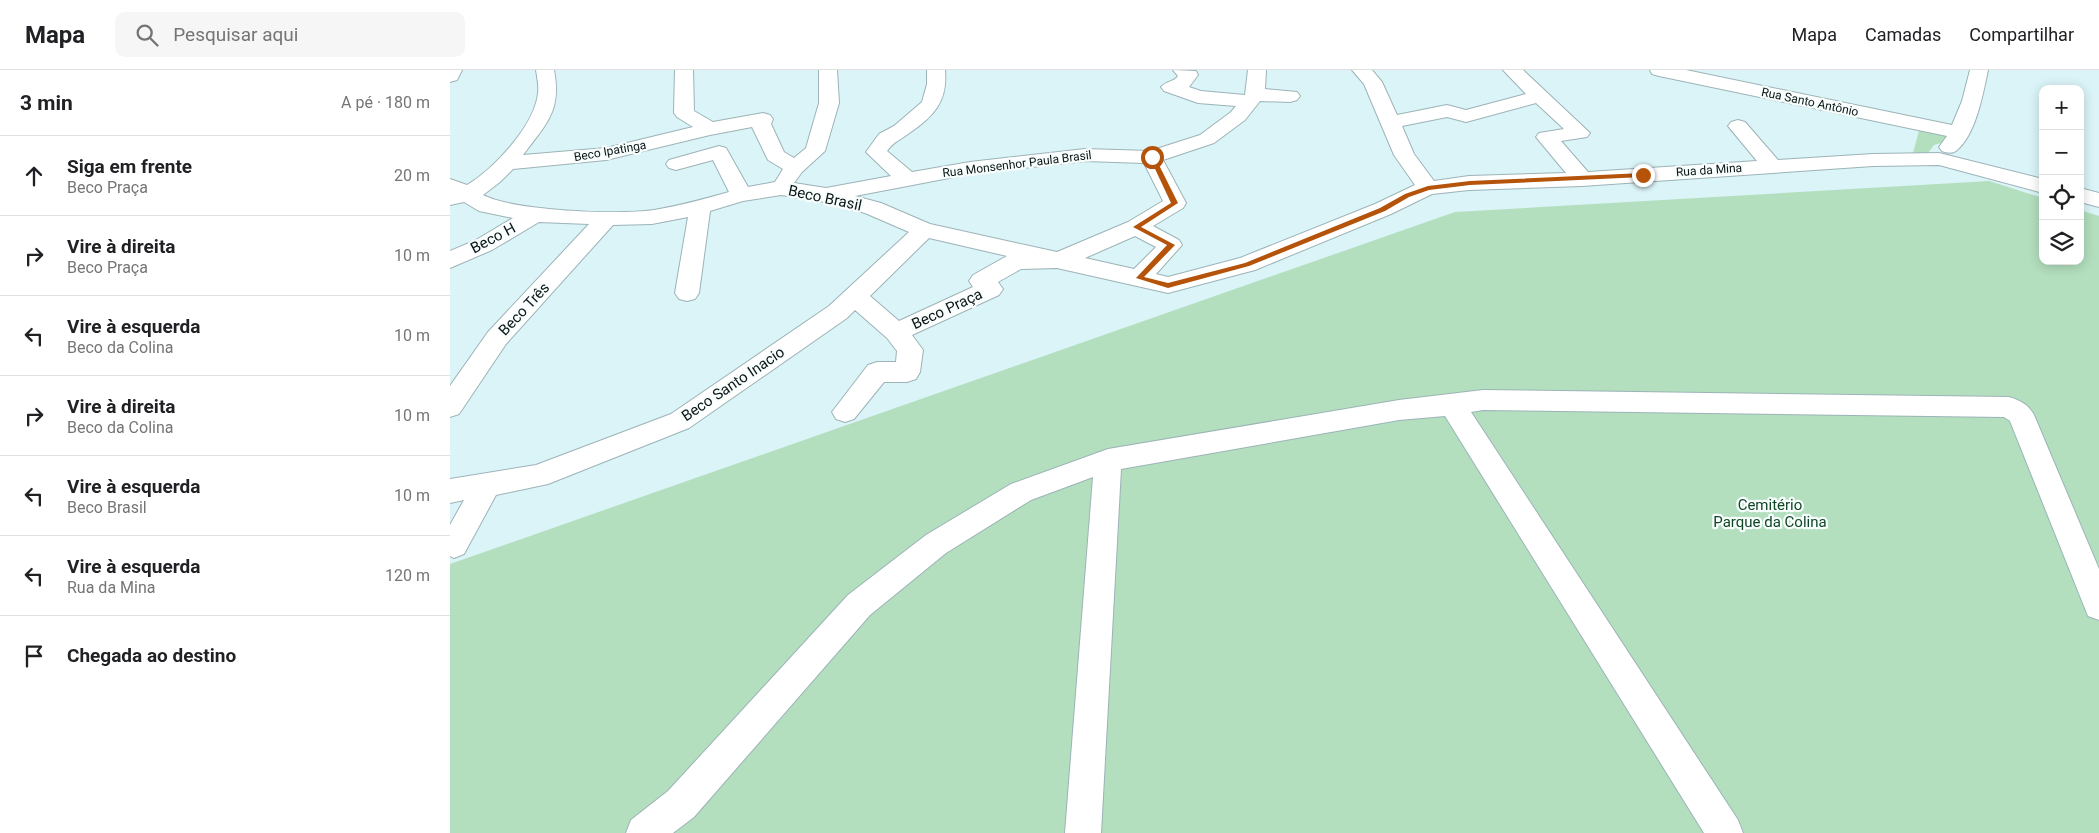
<!DOCTYPE html>
<html lang="pt">
<head>
<meta charset="utf-8">
<style>
	:root { --surface:#fff; --page:#f6f6f6; --text:#202124; --muted:#757577; --line:#e0e0e0 }
	body { margin:0; font-family:Roboto,sans-serif; background:var(--page); color:var(--text) }
	.controls { position:absolute; right:15px; top:15px; display:grid; overflow:hidden; border-radius:10px; box-shadow:0 2px 12px #0003 }
	.controls button { width:45px; height:45px; display:grid; place-items:center; padding:0; border:0; border-bottom:1px solid var(--line); background:var(--surface); color:var(--text); font:25px sans-serif }
	.stop { position:absolute; width:15px; height:15px; margin:-11px; border:4px solid #b45309; border-radius:50%; background:#fff }
	.stop.end { background:#b45309; border-color:#fff; box-shadow:0 1px 5px #0008 }
	.list { margin:0; padding:0; list-style:none }
	h2 { display:flex; justify-content:space-between; align-items:center; height:65px; margin:0; padding:0 20px; font-size:21px }
	h2 small { font-size:16px; font-weight:400; color:var(--muted) }
	.list li { display:grid; grid-template-columns:32px 1fr auto; gap:15px; align-items:center; box-sizing:border-box; height:80px; padding:0 20px; border-top:1px solid var(--line) }
	.list b { display:block; font-size:19px; white-space:nowrap }
	.list p { margin:0; font-size:16px; white-space:nowrap; color:var(--muted) }
	.list em { font-size:16px; font-style:normal; color:var(--muted) }
	.icon { flex:none; width:28px; height:28px; fill:none; stroke:currentColor; stroke-width:2; stroke-linecap:round; stroke-linejoin:round }
	.map { position:relative; flex:none; width:1649px; height:763px; overflow:hidden }
	header { display:flex; align-items:center; gap:30px; box-sizing:border-box; height:70px; padding:0 25px; background:var(--surface); border-bottom:1px solid var(--line) }
	header strong { font-size:24px }
	nav { display:flex; gap:28px; margin-inline-start:auto; font-size:18px }
	.search { width:350px; height:45px; background:var(--page); display:flex; align-items:center; gap:12px; box-sizing:border-box; padding:0 18px; border-radius:10px; color:var(--muted); font-size:19px }
	main { display:flex }
	aside { flex:1; background:var(--surface) }
	.map>svg:first-child { display:block }
	.green { fill:#b3dfbe }
	.lines { fill:none; stroke-linecap:round; stroke-linejoin:round }
	.minor-casing { stroke:#9cb3b7; stroke-width:2 }
	.minor { fill:#fff; fill-rule:evenodd }
	.route { fill:#b45309 }
	.labels { text-anchor:middle; stroke-width:4.5; stroke-linejoin:round; paint-order:stroke }
	.far-street-label { font-size:12px; fill:#0c1516; stroke:#f8fdfd }
	.street-label { font-size:15px; fill:#0c1516; stroke:#f8fdfd }
	.park-label { font-size:15px; fill:#0f4725; stroke:#f8fdfd }
</style>
</head>
<body>
<header>
<strong>Mapa</strong>
<div class="search"><svg class="icon" aria-label="search" viewBox="0 0 24 24"><circle cx="10" cy="10" r="6"/><path d="M15 15l6 6"/></svg>Pesquisar aqui</div>
<nav><a>Mapa</a><a>Camadas</a><a>Compartilhar</a></nav>
</header>
<main>
<aside>
<h2>3 min<small>A pé · 180 m</small></h2>
<ul class="list">
<li><svg class="icon" aria-label="ahead" viewBox="0 0 24 24"><path d="M12 20V5M6 11l6-6 6 6"/></svg><div><b>Siga em frente</b><p>Beco Praça</p></div><em>20 m</em></li>
<li><svg class="icon" aria-label="right" viewBox="0 0 24 24"><path d="M7 20v-9h11M14 6l5 5-5 5"/></svg><div><b>Vire à direita</b><p>Beco Praça</p></div><em>10 m</em></li>
<li><svg class="icon" aria-label="left" viewBox="0 0 24 24"><path d="M17 20v-9H6M10 6l-5 5 5 5"/></svg><div><b>Vire à esquerda</b><p>Beco da Colina</p></div><em>10 m</em></li>
<li><svg class="icon" aria-label="right" viewBox="0 0 24 24"><path d="M7 20v-9h11M14 6l5 5-5 5"/></svg><div><b>Vire à direita</b><p>Beco da Colina</p></div><em>10 m</em></li>
<li><svg class="icon" aria-label="left" viewBox="0 0 24 24"><path d="M17 20v-9H6M10 6l-5 5 5 5"/></svg><div><b>Vire à esquerda</b><p>Beco Brasil</p></div><em>10 m</em></li>
<li><svg class="icon" aria-label="left" viewBox="0 0 24 24"><path d="M17 20v-9H6M10 6l-5 5 5 5"/></svg><div><b>Vire à esquerda</b><p>Rua da Mina</p></div><em>120 m</em></li>
<li><svg class="icon" aria-label="arrive" viewBox="0 0 24 24"><path d="M6 21V4h12l-3 4 3 4H6"/></svg><div><b>Chegada ao destino</b></div></li>
</ul>
</aside>
<div class="map">
<svg width="1649" height="763" viewBox="0 0 1649 763">
	<rect width="100%" height="100%" fill="#dbf4f8"/>
	<g class="green">
		<polygon points="1470,57 1502,64 1495,72 1484,75 1478,83 1463,83"/>
		<polygon points="1539,111 1593,128 1593,191 1630,191 1630,140 1649,146 1649,763 0,763 0,494 1005,142"/>
	</g>
	<g class="lines">
		<g class="minor-casing">
			<g id="minor">
				<polygon points="0,0 12,0 7,10 0,12"/>
				<path d="M86 0H104C112 41 96 54 73 85L156 78 243 57 227 47 224 43 225 0H243L244 41 263 52 313 43 320 45 323 49 321 54 334 82 344 88 356 78 369 33V0H387L389 33 375 81 352 102 344 113 376 118 441 106 416 82 429 64 444 56 472 32 477 14V0H495C498 32 483 47 458 64 450 70 443 72 437 81L462 102 520 92 635 79 700 81 750 65 781 42 786 36 748 33 714 21 711 17C716 11 724 12 728 6L723 0 746 1 748 5 739 17 751 21 795 25 798 0H816L815 19 847 22 850 26 847 30 840 32 810 31 795 50 764 73 713 90 736 133 733 138 703 156 729 170 732 175 706 204 718 207 790 188 925 134 965 115 944 85 914 14 902 0H922L932 12 947 45 997 35 1016 40 1076 24 1053 0H1073L1140 63 1137 67 1111 71 1138 102 1307 91 1278 56 1281 52 1288 50 1295 52 1328 90 1423 84 1489 83 1593 109V123L1489 95 1423 96 1132 116 1019 120 982 124 941 144 805 200 718 223 607 198 571 199 548 212 553 219 549 225 462 265 473 280 470 302 466 309 457 312H434L404 349 395 352 386 349 382 342 418 295 427 292H446L447 281 437 268 405 240 397 248 239 358 98 414 46 425 14 484 4 488 0 486V455L14 430 0 433V409L86 395 221 344 379 236 459 162 415 143 375 132 331 125 293 131 260 141 249 223 245 229 237 231 229 229 225 223 238 147 202 154 163 155 56 274 9 344 0 347V316L38 262 139 154 89 152 42 180 0 198V181L26 170 63 148 29 141 14 132 0 135V109L17 115C44 99 85 55 88 23 89 15 87 7 86 0ZM1086 33 1114 59 1089 63 1086 67 1116 103 1019 106 984 111 964 84 952 56 997 47 1016 52ZM302 57 318 90 333 99 325 112 298 117 276 78 269 76 219 90 216 94 219 98 226 100 263 90 279 122C254 129 229 136 204 140 167 145 64 141 33 125L50 112 63 99 156 90 260 65ZM635 91 694 93 713 131 678 152 607 182 480 154 431 133 405 126 520 104ZM685 166 706 177 684 199 635 188ZM479 168 557 186 523 205 519 211 523 217 449 251 420 226Z"/>
				<path d="M1200 0H1236L1502 55 1512 31 1520 0H1538C1533 24 1526 64 1507 80 1503 84 1497 83 1492 81L1489 77 1497 66 1209 6 1202 4Z"/>
				<polygon points="1630,118 1649,123 1649,137 1630,132"/>
				<path d="M1033 320 1559 327C1570 330 1579 335 1584 345L1649 499V550L1638 546 1560 351 1554 347 1033 340 1021 342 1288 750 1293 763H1254L995 346 949 350 671 399 651 763H615L643 407 581 430 496 483 420 545 244 747 223 763H176L181 750 218 721 398 525 476 465 561 414 658 379 949 330Z"/>
			</g>
		</g>
		<use href="#minor" class="minor"/>
	</g>
	<polygon class="route" points="699,86 705,87 728,133 691,157 725,175 694,207 718,213 795,193 930,138 955,124 978,116 1020,111 1193,103 1196,105 1193,107 1020,115 979,120 959,127 935,141 799,196 718,218 686,208 717,175 683,157 721,133"/>
	<g class="labels">
		<g class="far-street-label">
			<text transform="translate(1360 32) rotate(12)" y="4">Rua Santo Antônio</text>
			<text transform="translate(160 81) rotate(-10)" y="4">Beco Ipatinga</text>
			<text transform="translate(567 94) rotate(-7)" y="4">Rua Monsenhor Paula Brasil</text>
			<text transform="translate(1259 100) rotate(-4)" y="4">Rua da Mina</text>
		</g>
		<g class="street-label">
			<text transform="translate(375 128) rotate(12)" y="5">Beco Brasil</text>
			<text transform="translate(43 168) rotate(-28)" y="5">Beco H</text>
			<text transform="translate(74 239) rotate(-47)" y="5">Beco Três</text>
			<text transform="translate(497 239) rotate(-25)" y="5">Beco Praça</text>
			<text transform="translate(283 314) rotate(-34)" y="5">Beco Santo Inacio</text>
		</g>
		<g class="park-label">
			<text x="1320" y="440">Cemitério<tspan x="1320" dy="17">Parque da Colina</tspan></text>
		</g>
	</g>
</svg>
<div class="controls">
<button>+</button>
<button>−</button>
<button><svg class="icon" aria-label="locate" viewBox="0 0 24 24"><circle cx="12" cy="12" r="6"/><path d="M12 2v4M12 18v4M2 12h4M18 12h4"/></svg></button>
<button><svg class="icon" aria-label="layers" viewBox="0 0 24 24"><path d="M12 4l9 5-9 5-9-5zM3 14l9 5 9-5"/></svg></button>
</div>
<div class="stop" style="left:702px;top:87px"></div>
<div class="stop end" style="left:1193px;top:105px"></div>
</div>
</main>
</body>
</html>
